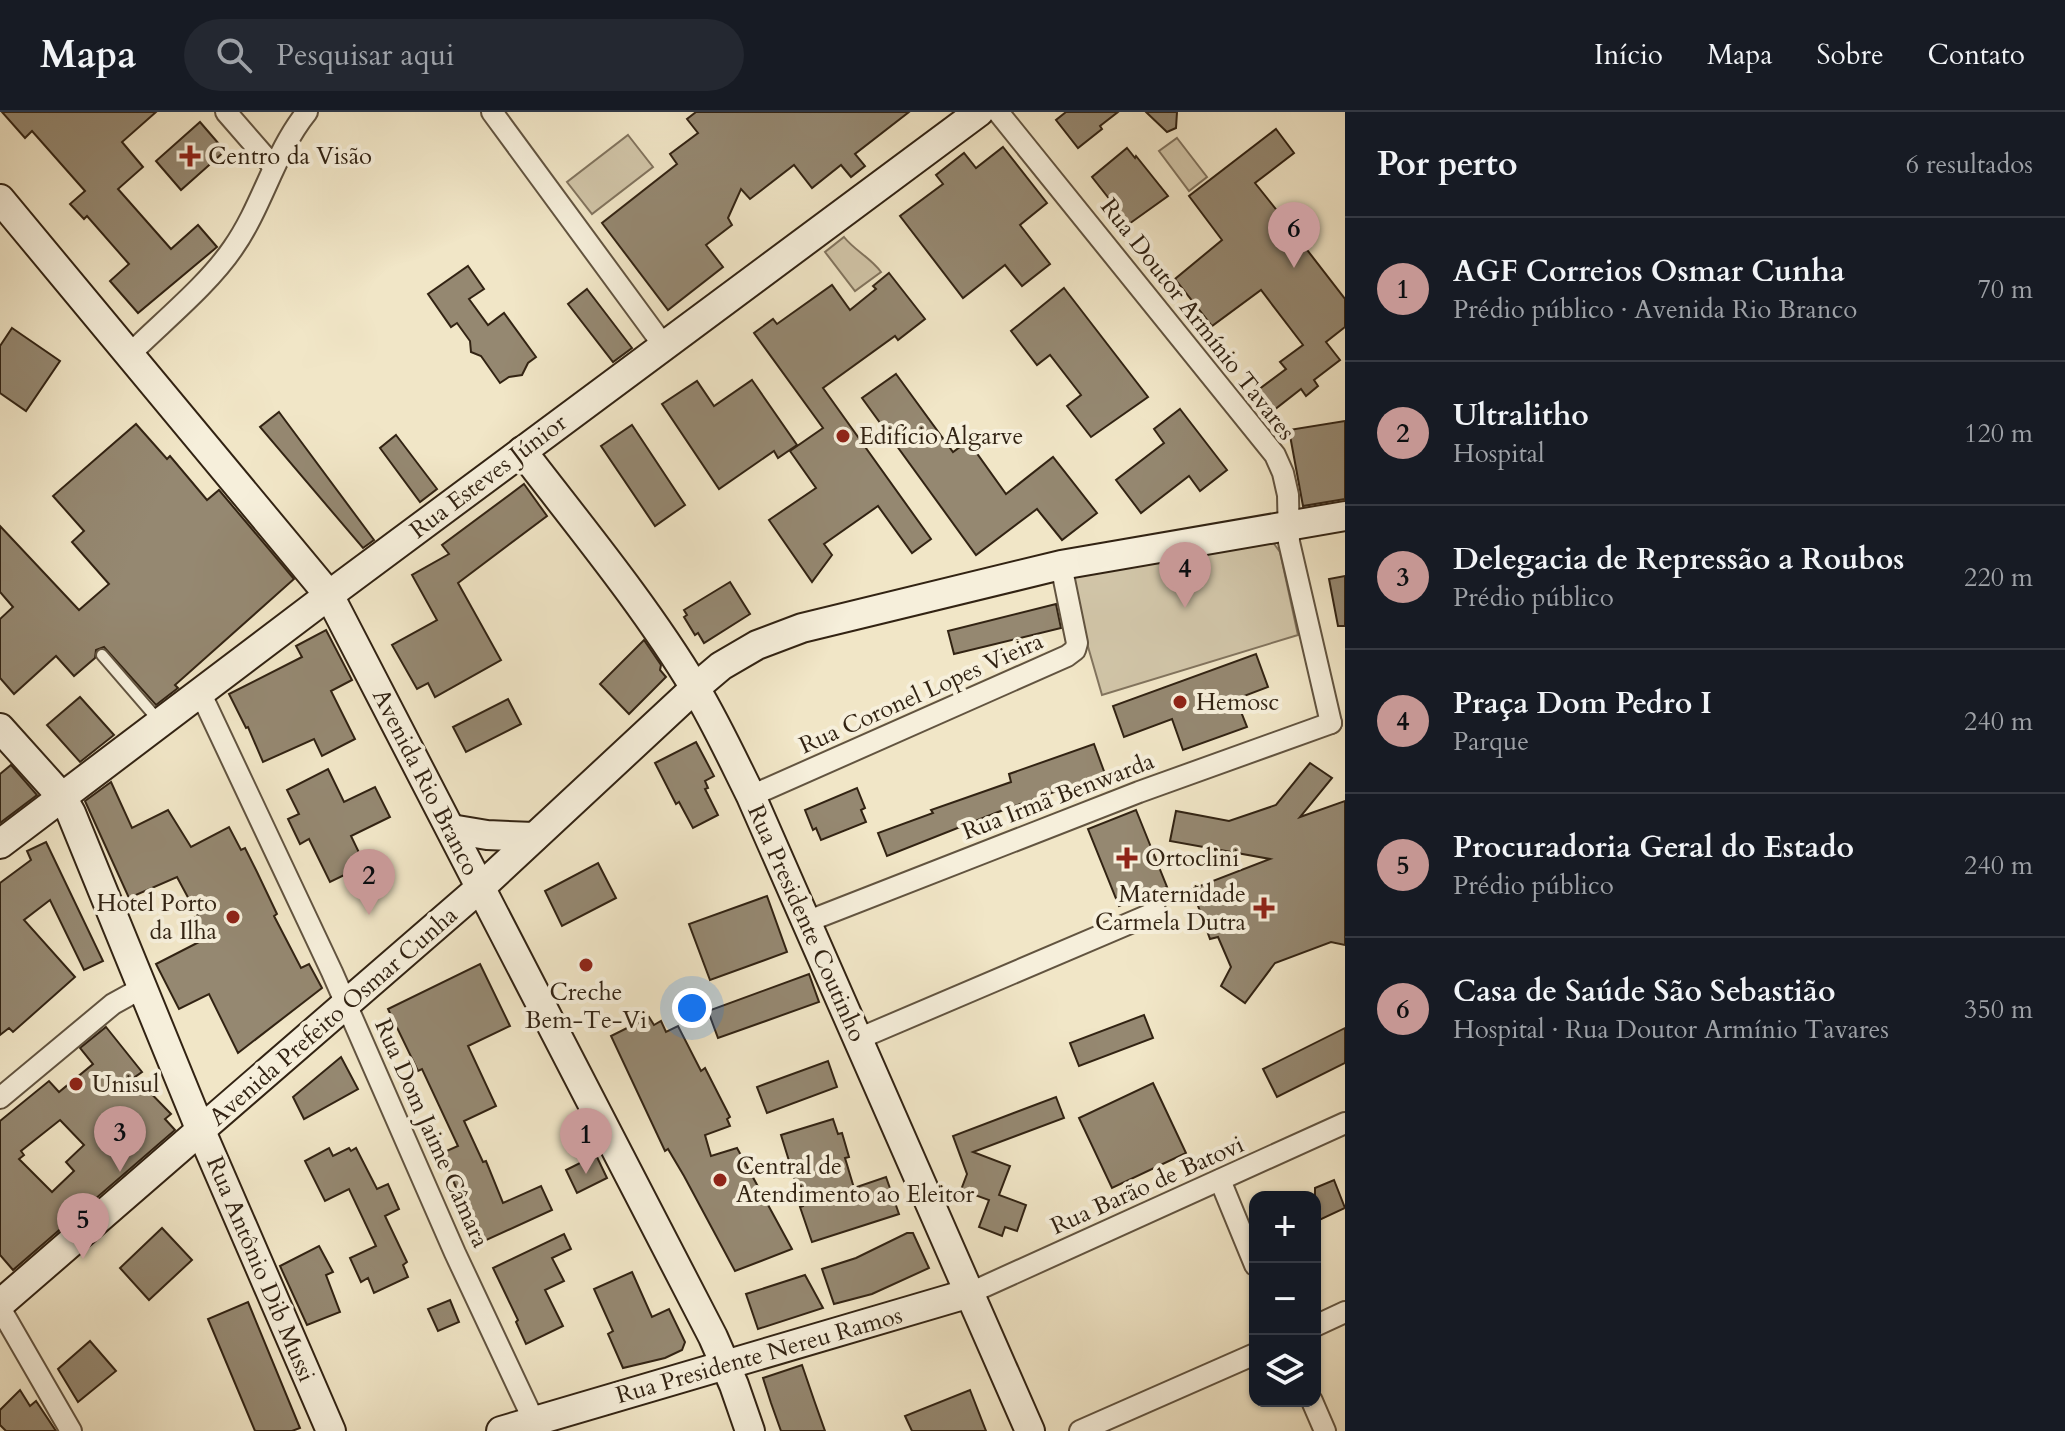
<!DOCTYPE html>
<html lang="pt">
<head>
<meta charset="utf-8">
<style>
	:root { --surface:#171b24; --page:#242831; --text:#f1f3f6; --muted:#9ea1a6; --line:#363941; --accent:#c59692 }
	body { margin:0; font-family:Cardo,serif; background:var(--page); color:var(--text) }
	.controls { position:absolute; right:24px; bottom:24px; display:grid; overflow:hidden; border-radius:16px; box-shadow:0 2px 6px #0004 }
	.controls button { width:72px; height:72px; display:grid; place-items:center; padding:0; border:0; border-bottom:2px solid var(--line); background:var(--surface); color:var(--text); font:40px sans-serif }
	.you { position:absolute; left:692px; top:896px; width:28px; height:28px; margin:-20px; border:6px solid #fff; border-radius:50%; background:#1a73e8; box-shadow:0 0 0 12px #1a73e833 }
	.badge { display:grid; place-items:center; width:52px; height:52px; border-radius:50%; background:var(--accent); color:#111; font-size:26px; font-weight:700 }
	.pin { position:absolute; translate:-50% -66px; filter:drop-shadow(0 2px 4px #0008) }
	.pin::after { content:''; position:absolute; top:42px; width:28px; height:24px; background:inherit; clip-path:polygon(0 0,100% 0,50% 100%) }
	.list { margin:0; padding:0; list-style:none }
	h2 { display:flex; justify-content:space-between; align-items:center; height:104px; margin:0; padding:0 32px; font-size:34px }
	h2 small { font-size:26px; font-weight:400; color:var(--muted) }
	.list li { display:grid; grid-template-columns:52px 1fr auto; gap:24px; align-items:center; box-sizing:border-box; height:144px; padding:0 32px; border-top:2px solid var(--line) }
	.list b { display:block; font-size:30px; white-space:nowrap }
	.list p { margin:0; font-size:26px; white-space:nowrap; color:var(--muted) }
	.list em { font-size:26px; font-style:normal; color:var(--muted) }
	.icon { flex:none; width:44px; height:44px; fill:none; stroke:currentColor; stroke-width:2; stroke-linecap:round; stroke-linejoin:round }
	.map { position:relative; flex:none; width:1345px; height:1319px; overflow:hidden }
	header { display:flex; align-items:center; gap:48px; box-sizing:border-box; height:112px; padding:0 40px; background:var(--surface); border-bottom:2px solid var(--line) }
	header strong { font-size:38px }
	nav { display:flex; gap:44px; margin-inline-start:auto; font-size:28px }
	.search { width:560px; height:72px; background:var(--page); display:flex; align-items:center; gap:20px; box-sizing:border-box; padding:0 28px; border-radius:44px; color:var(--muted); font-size:30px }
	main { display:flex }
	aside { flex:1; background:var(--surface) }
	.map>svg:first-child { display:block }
	.green { fill:#d1c5a8; stroke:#82745e; stroke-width:2 }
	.building { fill:#958871; stroke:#322313; stroke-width:2; fill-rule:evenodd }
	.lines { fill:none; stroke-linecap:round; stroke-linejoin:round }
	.lane-casing { stroke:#625440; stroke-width:14 }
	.street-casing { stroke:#625440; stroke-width:24 }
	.secondary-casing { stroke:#322313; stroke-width:32 }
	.lane { stroke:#f6efdb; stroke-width:10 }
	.street { stroke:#f6efdb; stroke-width:20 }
	.secondary { stroke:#f6efdb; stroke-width:28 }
	.poi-dot { fill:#8f2418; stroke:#f6efdb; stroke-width:3 }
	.labels { text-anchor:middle; stroke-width:8; stroke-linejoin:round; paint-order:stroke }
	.poi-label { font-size:24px; fill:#322313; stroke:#f6efdb; text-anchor:start }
	.street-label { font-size:24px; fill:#322313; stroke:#f6efdb }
</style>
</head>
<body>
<header>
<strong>Mapa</strong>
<div class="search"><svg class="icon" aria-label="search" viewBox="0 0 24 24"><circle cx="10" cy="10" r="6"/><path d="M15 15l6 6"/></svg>Pesquisar aqui</div>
<nav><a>Início</a><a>Mapa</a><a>Sobre</a><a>Contato</a></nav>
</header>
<main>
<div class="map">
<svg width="1345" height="1319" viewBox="0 0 1345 1319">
	<rect width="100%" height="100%" fill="#f1e6c7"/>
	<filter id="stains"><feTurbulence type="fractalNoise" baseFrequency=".0025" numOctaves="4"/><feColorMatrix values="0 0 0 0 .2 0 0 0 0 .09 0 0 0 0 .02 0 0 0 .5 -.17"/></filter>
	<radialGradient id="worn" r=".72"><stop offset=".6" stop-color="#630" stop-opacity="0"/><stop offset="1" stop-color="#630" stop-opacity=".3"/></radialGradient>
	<g class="green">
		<polygon points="628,23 653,55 592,102 567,70"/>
		<polygon points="1177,26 1207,65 1189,79 1159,39"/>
		<path d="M844 125C855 139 870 145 881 160L855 179 825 140Z"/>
		<polygon points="1272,429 1280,440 1298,523 1102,583 1069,469 1075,457"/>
	</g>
	<g class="building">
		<polygon points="2,0 156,0 122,30 143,55 118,77 171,137 198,113 217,135 138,201 110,169 129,152 87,104 84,107 70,92 85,79 32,19 25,26"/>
		<polygon points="696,0 909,0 855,42 865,54 851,65 841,53 812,76 794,53 750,87 741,77 728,106 732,113 706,133 723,155 668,198 602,111 677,52 670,42 698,21 687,7"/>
		<polygon points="1066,0 1118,0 1100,14 1102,17 1078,36 1056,8"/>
		<polygon points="1146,0 1177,0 1176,16 1167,20"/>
		<polygon points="200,10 225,39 181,78 156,49"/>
		<polygon points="1276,17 1294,41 1255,71 1283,106 1293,98 1312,122 1301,130 1345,187 1345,215 1326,230 1340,248 1314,268 1318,274 1306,284 1301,277 1274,298 1258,278 1286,257 1280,250 1303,233 1261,178 1212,214 1175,167 1222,128 1189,84"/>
		<polygon points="1003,35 1047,91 1020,113 1050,152 1022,174 1005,153 963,186 900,104 943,72 936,63 964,41 976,56"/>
		<polygon points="1127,36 1135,46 1136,44 1168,84 1129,112 1092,65"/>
		<polygon points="468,154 484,177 469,187 488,213 504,201 536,245 528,251 522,263 509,265 500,271 481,244 471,240 470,229 457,211 451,215 428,182"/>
		<polygon points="889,161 925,207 898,228 895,224 823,276 931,427 912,441 878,394 824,432 832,443 812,470 769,408 816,376 790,339 823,316 754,221 773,207 777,212 832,173 850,198 876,177 873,174"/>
		<polygon points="1064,176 1148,285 1091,325 1067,294 1081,283 1050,243 1037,253 1011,219"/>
		<polygon points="587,177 632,236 613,250 568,192"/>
		<polygon points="12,216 60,249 26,299 0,281 0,234"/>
		<polygon points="896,262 953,340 968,329 1006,382 1053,345 1097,401 1062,428 1037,397 976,443 862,286"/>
		<polygon points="752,268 797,333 778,346 774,339 719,377 662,292 697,269 714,294"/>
		<polygon points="1180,297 1227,358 1200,379 1189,364 1141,401 1116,368 1164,331 1154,317"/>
		<polygon points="279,300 374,428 363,436 260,315"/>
		<polygon points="1345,309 1345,387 1303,394 1289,318"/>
		<polygon points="136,312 167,347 170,344 207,388 219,378 294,467 175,573 178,576 156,593 104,535 96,538 95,546 74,564 56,544 14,582 0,566 0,507 13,495 0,480 0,414 79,498 109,472 72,430 84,419 53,384"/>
		<polygon points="632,313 685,393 655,414 601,334"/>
		<polygon points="396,323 437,377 420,390 380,336"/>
		<polygon points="524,372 547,404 458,471 501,548 435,585 428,571 417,577 392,533 437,508 412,463 449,442 442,433"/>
		<polygon points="1345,464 1345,514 1338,514 1329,467"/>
		<polygon points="730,470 750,502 704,531 698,521 695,523 684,505 687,503 684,498"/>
		<polygon points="1056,492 1061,516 954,542 948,519"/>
		<polygon points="326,518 352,568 331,579 355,627 322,644 314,627 263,650 248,615 246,616 229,582 302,545 296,534"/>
		<polygon points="644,528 661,553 660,558 666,565 629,602 600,572"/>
		<polygon points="1256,542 1268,575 1236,587 1247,615 1183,638 1172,607 1124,625 1113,594"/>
		<polygon points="80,585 114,623 80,650 47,613"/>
		<polygon points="508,587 521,612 466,640 453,615"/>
		<polygon points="696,630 714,664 705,669 708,676 705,677 718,703 693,716 679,690 676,692 655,651"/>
		<polygon points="1094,632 1105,662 998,700 887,744 878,721 933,701 931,698 1011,670 1009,662"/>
		<polygon points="1310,651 1332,666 1300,705 1345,689 1345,833 1331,830 1275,851 1245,891 1221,874 1231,855 1218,825 1210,827 1192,777 1270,747 1170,729 1176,699 1229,709 1276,693"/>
		<polygon points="11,653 37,683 0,711 0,662"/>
		<polygon points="328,657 344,690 375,675 390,705 351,724 365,753 330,770 309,727 300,732 288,707 299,702 287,678"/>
		<polygon points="111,670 132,716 168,698 191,735 229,715 241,738 245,736 257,760 277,802 274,804 301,856 309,852 322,876 238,941 209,882 179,897 156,852 201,829 190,808 198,804 177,765 129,786 85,689"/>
		<polygon points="857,676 865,696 861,698 866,710 821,728 816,716 813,718 805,698"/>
		<polygon points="1136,698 1167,775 1119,794 1088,717"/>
		<polygon points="46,730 103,849 84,858 50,788 24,808 75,865 13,920 9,916 0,923 0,771 31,748 27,739"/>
		<polygon points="598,751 616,786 562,814 545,779"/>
		<polygon points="767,784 787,840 710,868 689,812"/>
		<polygon points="480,852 510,914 468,934 496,994 464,1009 483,1050 486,1049 503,1091 541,1074 552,1098 482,1130 463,1087 461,1088 442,1041 458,1034 422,957 418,959 388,897"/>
		<polygon points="809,862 819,890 718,926 708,899"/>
		<polygon points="1144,903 1153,926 1079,954 1070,931"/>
		<polygon points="649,905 654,913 661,909 666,920 678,914 701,959 705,956 730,1005 727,1007 730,1014 705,1023 711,1044 737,1036 792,1137 735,1159 684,1064 668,1037 665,1039 611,924"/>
		<path d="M106 915 142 960 135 965 171 1002 165 1007 175 1018 13 1158 0 1143V1009L49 969 59 980 93 952 80 936ZM60 1008 84 1033 66 1050 74 1059 52 1080 19 1047 24 1043 21 1039Z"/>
		<polygon points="1345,916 1345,951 1277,985 1263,957"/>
		<polygon points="341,945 358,977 304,1007 293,985"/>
		<polygon points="828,949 837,975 767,1001 757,975"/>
		<polygon points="1153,971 1186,1041 1112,1076 1079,1006"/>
		<polygon points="1056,985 1064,1006 973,1040 1010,1054 999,1083 1026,1093 1017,1119 1005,1115 1002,1124 979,1115 989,1088 961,1078 967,1062 953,1024"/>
		<polygon points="833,1007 838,1022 842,1021 849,1045 845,1046 854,1076 886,1065 899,1102 812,1130 800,1095 803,1094 781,1023"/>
		<polygon points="329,1036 333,1044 349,1036 351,1039 356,1036 377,1077 388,1072 399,1097 385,1104 407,1150 403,1153 408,1165 374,1181 368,1166 361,1170 350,1146 376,1134 349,1077 325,1089 305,1049"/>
		<polygon points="596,1043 607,1066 577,1081 566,1058"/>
		<polygon points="1334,1068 1345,1096 1315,1110 1315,1076"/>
		<polygon points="162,1116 192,1148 149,1188 120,1156"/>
		<polygon points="907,1121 913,1121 929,1156 872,1182 834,1192 822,1157 856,1146"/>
		<polygon points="564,1122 571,1137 552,1146 564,1169 545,1178 563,1214 526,1232 516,1210 518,1208 493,1156"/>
		<polygon points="319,1134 333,1160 326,1163 340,1200 307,1213 280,1154"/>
		<polygon points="632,1160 652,1205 669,1197 685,1230 682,1238 665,1246 623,1256 608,1222 613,1219 594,1177"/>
		<polygon points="805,1163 823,1196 758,1217 746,1182"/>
		<polygon points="450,1188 459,1210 438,1219 428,1197"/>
		<polygon points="248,1190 300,1316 292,1319 255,1319 208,1207"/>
		<polygon points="90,1229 116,1259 78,1290 58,1257"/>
		<polygon points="802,1253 814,1288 825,1319 781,1319 771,1291 763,1266"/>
		<polygon points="20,1278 30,1294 36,1289 56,1319 6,1319 0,1313 0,1298"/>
		<polygon points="970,1278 986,1319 912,1319 905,1304"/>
	</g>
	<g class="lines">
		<g class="lane-casing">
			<polyline id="lane" points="102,543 159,609"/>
		</g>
		<g class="street-casing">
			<g id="street">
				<polyline points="226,0 273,54"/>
				<polyline points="492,0 664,234"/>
				<polyline points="998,0 1275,343 1283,361 1288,383 1289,430 1331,611"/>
				<path d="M129 243C162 210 208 173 233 136 263 93 274 41 307 0"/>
				<polyline points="200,580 332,860 455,1141 534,1309"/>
				<polyline points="751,684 1067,544 1075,538 1077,531 1061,453"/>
				<polyline points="806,810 1139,680 1331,611"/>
				<polyline points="858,927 1156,800"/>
				<polyline points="0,986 113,892 142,876"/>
				<polyline points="1220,1068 1255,1153"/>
				<polyline points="970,1181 1345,1011"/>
				<polyline points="0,1196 71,1319"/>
				<polyline points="1315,1214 1345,1200"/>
				<polyline points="1312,1289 1325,1319"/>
				<polyline points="1080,1319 1255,1242"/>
			</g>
		</g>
		<g class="secondary-casing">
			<g id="secondary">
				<polyline points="0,87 329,483 713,1225 734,1273 750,1319"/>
				<path d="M522 339C581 416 645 493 695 576 716 611 733 648 751 684L1030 1319"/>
				<polyline points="0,616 62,685 71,701 201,1019 331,1319"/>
				<polyline points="451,717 487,723 534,725"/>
				<polyline points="0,732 329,483 979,0"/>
				<polyline points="0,1192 481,775 695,576 721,554 757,533 802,516 1061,453 1345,404"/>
				<polyline points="501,1319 970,1181"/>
			</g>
		</g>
		<use href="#lane" class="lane"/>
		<use href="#street" class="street"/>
		<use href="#secondary" class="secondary"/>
	</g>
	<g class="poi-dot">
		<path d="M186 32h8v8h8v8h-8v8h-8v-8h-8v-8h8z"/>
		<circle cx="843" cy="324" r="8"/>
		<circle cx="1180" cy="590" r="8"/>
		<path d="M1123 734h8v8h8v8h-8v8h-8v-8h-8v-8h8z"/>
		<path d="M1260 784h8v8h8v8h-8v8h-8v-8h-8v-8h8z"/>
		<circle cx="233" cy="805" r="8"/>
		<circle cx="586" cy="853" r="8"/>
		<circle cx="76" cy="972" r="8"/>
		<circle cx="720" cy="1068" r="8"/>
	</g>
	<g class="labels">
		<g class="poi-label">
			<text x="208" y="52">Centro da Visão</text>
			<text x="859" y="332">Edifício Algarve</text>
			<text x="1196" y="598">Hemosc</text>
			<text x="1145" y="754">Ortoclini</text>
			<text x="1246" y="790" text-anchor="end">Maternidade<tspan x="1246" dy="28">Carmela Dutra</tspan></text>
			<text x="217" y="799" text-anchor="end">Hotel Porto<tspan x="217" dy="28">da Ilha</tspan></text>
			<text x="586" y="888" text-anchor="middle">Creche<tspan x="586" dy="28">Bem-Te-Vi</tspan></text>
			<text x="92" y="980">Unisul</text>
			<text x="736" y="1062">Central de<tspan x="736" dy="28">Atendimento ao Eleitor</tspan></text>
		</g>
		<g class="street-label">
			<text transform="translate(1198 207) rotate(52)" y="8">Rua Doutor Armínio Tavares</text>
			<text transform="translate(488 364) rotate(-37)" y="8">Rua Esteves Júnior</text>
			<text transform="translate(921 581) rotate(-24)" y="8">Rua Coronel Lopes Vieira</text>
			<text transform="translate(426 670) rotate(63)" y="8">Avenida Rio Branco</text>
			<text transform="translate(1058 684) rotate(-21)" y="8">Rua Irmã Benwarda</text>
			<text transform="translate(807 811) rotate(66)" y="8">Rua Presidente Coutinho</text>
			<text transform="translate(333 904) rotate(-41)" y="8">Avenida Prefeito Osmar Cunha</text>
			<text transform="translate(432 1021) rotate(66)" y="8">Rua Dom Jaime Câmara</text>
			<text transform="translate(1147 1073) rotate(-24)" y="8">Rua Barão de Batovi</text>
			<text transform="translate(261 1157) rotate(67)" y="8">Rua Antônio Dib Mussi</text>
			<text transform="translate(759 1243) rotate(-16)" y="8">Rua Presidente Nereu Ramos</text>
		</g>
	</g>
	<rect width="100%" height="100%" filter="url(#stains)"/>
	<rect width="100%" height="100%" fill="url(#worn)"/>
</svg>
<div class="controls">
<button>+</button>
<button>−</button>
<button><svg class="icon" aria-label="layers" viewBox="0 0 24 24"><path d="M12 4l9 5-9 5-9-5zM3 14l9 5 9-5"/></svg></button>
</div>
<div class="you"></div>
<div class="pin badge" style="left:586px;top:1062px">1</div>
<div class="pin badge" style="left:369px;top:803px">2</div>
<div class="pin badge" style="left:120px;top:1060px">3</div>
<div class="pin badge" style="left:1185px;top:496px">4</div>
<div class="pin badge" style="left:83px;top:1147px">5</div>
<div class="pin badge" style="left:1294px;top:156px">6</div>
</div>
<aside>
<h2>Por perto<small>6 resultados</small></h2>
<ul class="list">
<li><span class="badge">1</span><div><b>AGF Correios Osmar Cunha</b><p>Prédio público · Avenida Rio Branco</p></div><em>70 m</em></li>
<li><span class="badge">2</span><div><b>Ultralitho</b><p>Hospital</p></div><em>120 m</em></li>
<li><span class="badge">3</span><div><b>Delegacia de Repressão a Roubos</b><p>Prédio público</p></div><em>220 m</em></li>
<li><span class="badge">4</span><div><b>Praça Dom Pedro I</b><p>Parque</p></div><em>240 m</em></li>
<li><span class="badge">5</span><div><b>Procuradoria Geral do Estado</b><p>Prédio público</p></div><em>240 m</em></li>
<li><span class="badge">6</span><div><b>Casa de Saúde São Sebastião</b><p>Hospital · Rua Doutor Armínio Tavares</p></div><em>350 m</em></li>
</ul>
</aside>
</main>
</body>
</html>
